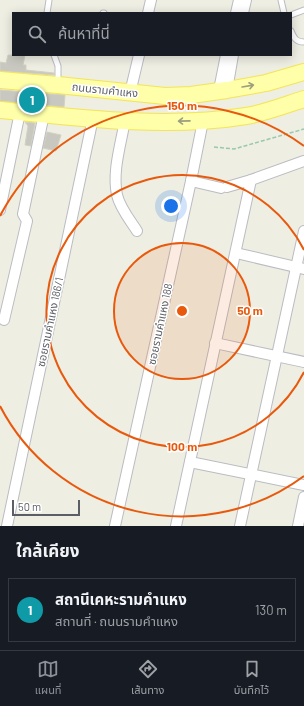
<!DOCTYPE html>
<html lang="th">
<head>
<meta charset="utf-8">
<style>
	:root { --surface:#171b24; --page:#242831; --text:#f1f3f6; --muted:#9ea1a6; --line:#363941; --accent:#8c9099 }
	body { margin:0; font-family:Barlow,"Noto Sans Thai",sans-serif; background:var(--page); color:var(--text) }
	.scale { position:absolute; left:12px; bottom:10px; width:68px; box-sizing:border-box; padding-left:4px; border:2px solid #5b5e64; border-top:0; font-size:11px; line-height:14px; white-space:nowrap; color:#5b5e64; -webkit-text-stroke:3px #fff; paint-order:stroke }
	.you { position:absolute; left:171px; top:206px; width:14px; height:14px; margin:-10px; border:3px solid #fff; border-radius:50%; background:#1a73e8; box-shadow:0 0 0 6px #1a73e833 }
	.badge { display:grid; place-items:center; width:26px; height:26px; border-radius:50%; background:var(--accent); color:#fff; font-size:13px; font-weight:700 }
	.pin { position:absolute; translate:-50% -50%; border:2px solid #fff; box-shadow:0 1px 4px #0006 }
	.list { margin:0; padding:0; list-style:none }
	h2 { display:flex; justify-content:space-between; align-items:center; height:52px; margin:0; padding:0 16px; font-size:17px }
	h2 small { font-size:13px; font-weight:400; color:var(--muted) }
	.list li { display:grid; grid-template-columns:26px 1fr auto; gap:12px; align-items:center; box-sizing:border-box; height:64px; margin:0 8px 8px; padding:0 8px; border:1px solid var(--line); border-radius:0px }
	.list b { display:block; font-size:15px; white-space:nowrap }
	.list p { margin:0; font-size:13px; white-space:nowrap; color:var(--muted) }
	.list em { font-size:13px; font-style:normal; color:var(--muted) }
	.icon { flex:none; width:22px; height:22px; fill:none; stroke:currentColor; stroke-width:2; stroke-linecap:round; stroke-linejoin:round }
	.map { position:relative; flex:none; width:304px; height:526px; overflow:hidden }
	.search { position:absolute; background:var(--surface); box-shadow:0 2px 10px #0003; left:12px; right:12px; top:12px; height:44px; display:flex; align-items:center; gap:10px; box-sizing:border-box; padding:0 14px; border-radius:0px; color:var(--muted); font-size:15px }
	.sheet { height:124px; background:var(--surface) }
	nav { display:flex; justify-content:space-around; align-items:center; box-sizing:border-box; height:56px; border-top:1px solid var(--line); background:var(--surface); font-size:11px; color:var(--muted) }
	nav a { display:grid; justify-items:center; gap:2px }
	nav .on { color:var(--accent) }
	.map>svg:first-child { display:block }
	.building { fill:#c9c8c0; stroke:#d3d1c1 }
	.lines { fill:none; stroke-linecap:round; stroke-linejoin:round }
	.lane-casing { stroke:#bbbcc2; stroke-width:7 }
	.street-casing { stroke:#bbbcc2; stroke-width:12 }
	.primary-casing { stroke:#f4e456; stroke-width:18 }
	.path { stroke:#98c8ae; stroke-width:1.5; stroke-dasharray:4 2; stroke-linecap:butt }
	.lane { stroke:#fff; stroke-width:5 }
	.street { stroke:#fff; stroke-width:10 }
	.primary { stroke:#feffa8; stroke-width:16 }
	.oneway { stroke:#9c9e7f }
	.ring { fill:none; stroke:#e8590c; stroke-width:2 }
	.labels { text-anchor:middle; stroke-width:3; stroke-linejoin:round; paint-order:stroke }
	.street-label { font-size:11px; fill:#5b5e64; stroke:#fff }
	.centre { fill:#e8590c; stroke:#fff; stroke-width:2 }
	.ring-label { font-size:12px; text-anchor:middle; font-weight:bold; fill:#e8590c; stroke:#fff; stroke-width:3; stroke-linejoin:round; paint-order:stroke }
</style>
</head>
<body>
<div class="map">
<svg width="304" height="526" viewBox="0 0 304 526">
	<rect width="100%" height="100%" fill="#eeeee3"/>
	<g class="building">
		<polygon points="8,55 25,55 23,65 26,65 26,70 54,73 54,75 0,71 0,62 6,63"/>
		<polygon points="0,90 65,95 64,107 0,101"/>
		<polygon points="25,122 35,123 31,146 25,145 28,126"/>
		<polygon points="47,132 61,135 56,151 43,148"/>
	</g>
	<g class="lines">
		<g class="lane-casing">
			<g id="lane">
				<polyline points="281,0 284,13"/>
				<polyline points="47,13 49,0"/>
				<polyline points="103,13 104,13"/>
				<polyline points="291,15 304,10"/>
				<path d="M291 31C294 38 296 42 304 42"/>
				<polyline points="54,55 58,66 58,83"/>
			</g>
		</g>
		<g class="street-casing">
			<g id="street">
				<polyline points="148,13 151,0"/>
				<polyline points="236,13 239,0"/>
				<polyline points="243,13 246,0"/>
				<polyline points="219,90 226,55"/>
				<polyline points="227,90 233,55"/>
				<polyline points="130,93 139,55"/>
				<path d="M125 120C121 144 112 171 117 195 120 208 130 220 137 231"/>
				<polyline points="191,181 221,188"/>
				<polyline points="227,187 251,180 304,161"/>
				<polyline points="0,210 20,112"/>
				<polyline points="236,253 304,269"/>
				<polyline points="4,320 27,221 23,214 44,114"/>
				<polyline points="215,343 304,362"/>
				<polyline points="190,462 304,485"/>
				<polyline points="7,526 93,118"/>
				<polyline points="115,526 191,181 203,121"/>
				<polyline points="176,526 251,180"/>
				<polyline points="240,526 304,231"/>
				<polyline points="298,526 304,497"/>
			</g>
		</g>
		<g class="primary-casing">
			<g id="primary">
				<polyline points="0,80 58,85 165,96 191,95 227,90 266,83 304,72"/>
				<path d="M0 110C79 118 167 129 246 116 265 113 285 105 304 99"/>
			</g>
		</g>
		<polyline class="path" points="214,147 234,149 304,129"/>
		<use href="#lane" class="lane"/>
		<use href="#street" class="street"/>
		<use href="#primary" class="primary"/>
	</g>
	<defs><path id="oneway-shaft" d="M-6 0H5M1.5-3L5.5 0L1.5 3" fill="none" stroke-width="1.6" stroke-linecap="round" stroke-linejoin="round"/></defs>
	<g class="oneway">
		<use href="#oneway-shaft" transform="translate(248 86) rotate(-10)"/>
		<use href="#oneway-shaft" transform="translate(184 121) rotate(179)"/>
	</g>
	<circle cx="182" cy="311" r="68" fill="#e8590c" fill-opacity=".12"/>
	<g class="ring">
		<circle cx="182" cy="311" r="68"/>
		<path d="M304 372A136 136 0 1 1 304 250"/>
		<path d="M304 476A205 205 0 0 1 0 406M0 216A205 205 0 0 1 304 146"/>
	</g>
	<g class="labels">
		<g class="street-label">
			<text transform="translate(105 90) rotate(6)" y="4">ถนนรามคำแหง</text>
			<text transform="translate(50 322) rotate(-78)" y="4">ซอยรามคำแหง 186/1</text>
			<text transform="translate(160 324) rotate(-78)" y="4">ซอยรามคำแหง 188</text>
		</g>
	</g>
	<circle cx="182" cy="311" r="6" class="centre"/>
	<g class="ring-label">
		<text x="182" y="110">150 m</text>
		<text x="250" y="315">50 m</text>
		<text x="182" y="451">100 m</text>
	</g>
</svg>
<div class="scale">50 m</div>
<div class="you"></div>
<div class="pin badge" style="left:32px;top:100px;background:#0f9aa8">1</div>
<div class="search"><svg class="icon" aria-label="search" viewBox="0 0 24 24"><circle cx="10" cy="10" r="6"/><path d="M15 15l6 6"/></svg>ค้นหาที่นี่</div>
</div>
<section class="sheet">
<h2>ใกล้เคียง<small></small></h2>
<ul class="list">
<li><span class="badge" style="background:#0f9aa8">1</span><div><b>สถานีเคหะรามคำแหง</b><p>สถานที่ · ถนนรามคำแหง</p></div><em>130 m</em></li>
</ul>
</section>
<nav>
<a class="on"><svg class="icon" aria-label="map" viewBox="0 0 24 24"><path d="M3 6l6-2 6 2 6-2v14l-6 2-6-2-6 2zM9 4v14M15 6v14"/></svg>แผนที่</a>
<a><svg class="icon" aria-label="directions" viewBox="0 0 24 24"><path d="M12 3l9 9-9 9-9-9zM9 14v-3h6M13 9l2 2-2 2"/></svg>เส้นทาง</a>
<a><svg class="icon" aria-label="saved" viewBox="0 0 24 24"><path d="M7 4h10v16l-5-4-5 4z"/></svg>บันทึกไว้</a>
</nav>
</body>
</html>
